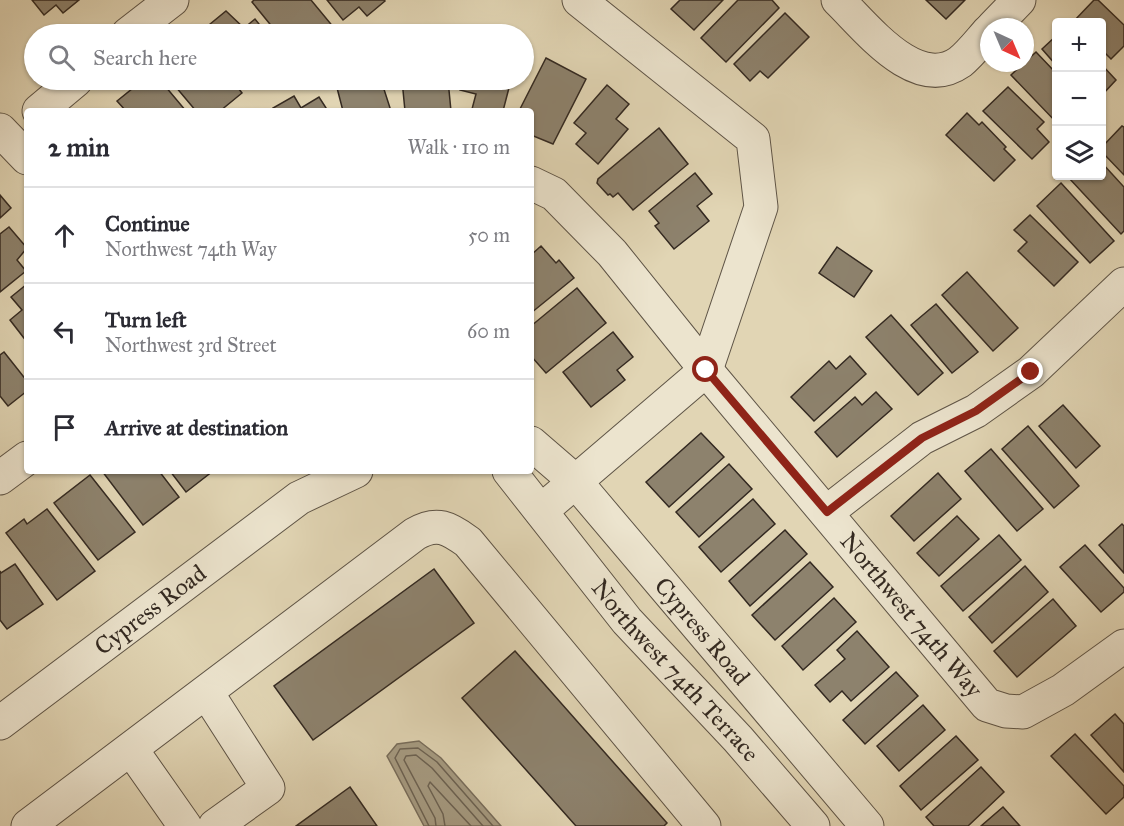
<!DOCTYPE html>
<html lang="en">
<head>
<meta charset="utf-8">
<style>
	:root { --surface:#fff; --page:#f7f7f7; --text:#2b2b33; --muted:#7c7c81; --line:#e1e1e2 }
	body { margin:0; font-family:"IM FELL Great Primer",serif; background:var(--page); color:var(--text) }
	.controls { position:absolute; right:18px; top:18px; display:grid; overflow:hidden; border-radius:6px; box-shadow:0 2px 4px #0004 }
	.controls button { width:54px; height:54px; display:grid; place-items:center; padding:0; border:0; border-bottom:2px solid var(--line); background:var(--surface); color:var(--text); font:30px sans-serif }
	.compass { position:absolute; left:980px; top:18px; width:54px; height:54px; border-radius:50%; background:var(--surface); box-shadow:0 2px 4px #0004; rotate:136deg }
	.stop { position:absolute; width:18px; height:18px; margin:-14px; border:4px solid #8f2418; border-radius:50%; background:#fff }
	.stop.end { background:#8f2418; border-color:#fff; box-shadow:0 2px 6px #0008 }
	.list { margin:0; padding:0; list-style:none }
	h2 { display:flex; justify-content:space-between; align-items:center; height:78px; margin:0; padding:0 24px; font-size:26px }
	h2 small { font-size:20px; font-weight:400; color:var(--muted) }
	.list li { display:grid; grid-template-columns:39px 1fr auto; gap:18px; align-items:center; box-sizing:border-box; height:96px; padding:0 24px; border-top:2px solid var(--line) }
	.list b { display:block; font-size:22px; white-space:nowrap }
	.list p { margin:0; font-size:20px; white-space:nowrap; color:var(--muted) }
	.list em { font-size:20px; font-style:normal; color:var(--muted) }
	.icon { flex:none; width:33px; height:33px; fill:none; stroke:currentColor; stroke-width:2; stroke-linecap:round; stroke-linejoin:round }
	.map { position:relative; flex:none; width:1124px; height:826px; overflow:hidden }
	.search { position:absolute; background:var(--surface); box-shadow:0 2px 4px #0004; left:24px; top:24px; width:510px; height:66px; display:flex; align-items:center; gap:15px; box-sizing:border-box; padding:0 21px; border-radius:33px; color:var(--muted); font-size:22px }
	.panel { position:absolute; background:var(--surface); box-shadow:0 2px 4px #0004; left:24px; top:108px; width:510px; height:366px; border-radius:6px }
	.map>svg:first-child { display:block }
	.water { fill:#a69b82; stroke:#786d5b; stroke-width:1.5 }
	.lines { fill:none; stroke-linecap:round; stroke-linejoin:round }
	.shore { stroke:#6c6252; stroke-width:1.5 }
	.building { fill:#8d826d; stroke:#332921; stroke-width:1.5 }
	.minor-casing { stroke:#5e5446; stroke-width:35 }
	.minor { stroke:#ece4ce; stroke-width:33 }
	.route { stroke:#8f2418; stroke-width:8 }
	.labels { text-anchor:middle; stroke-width:4.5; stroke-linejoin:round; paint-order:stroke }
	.street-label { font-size:24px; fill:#332921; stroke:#ece4ce }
</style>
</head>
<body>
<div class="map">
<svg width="1124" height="826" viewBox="0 0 1124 826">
	<rect width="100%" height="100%" fill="#e1d5b4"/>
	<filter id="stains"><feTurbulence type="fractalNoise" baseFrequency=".00333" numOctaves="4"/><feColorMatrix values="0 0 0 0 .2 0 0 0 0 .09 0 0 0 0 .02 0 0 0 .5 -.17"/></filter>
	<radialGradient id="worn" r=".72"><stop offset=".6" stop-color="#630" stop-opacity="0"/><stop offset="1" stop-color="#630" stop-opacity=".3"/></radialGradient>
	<polygon class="water" points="419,741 441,758 501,826 424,826 387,756 397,744"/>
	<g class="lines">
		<g class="shore">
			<polyline points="429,826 395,758 400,749 418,748 437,762 493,826"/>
			<polyline points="436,826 435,818 404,760 406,756 416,755 432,768 483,826"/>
			<polyline points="445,826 443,814 428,786 430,782 471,826"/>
		</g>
	</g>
	<g class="building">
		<polygon points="32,0 79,0 63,13 56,5 44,15"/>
		<polygon points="254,0 311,0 335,29 327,34 278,34 252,2"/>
		<polygon points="327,0 384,0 385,1 367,16 359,7 343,20"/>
		<polygon points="680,0 723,0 694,30 671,9"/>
		<polygon points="738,0 772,0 779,8 726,62 701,38"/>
		<polygon points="926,0 965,0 946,19"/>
		<polygon points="1094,0 1098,0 1124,25 1124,46 1111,59 1102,50 1102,22 1073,22"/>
		<polygon points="226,11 244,28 255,19 267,34 209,34 204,29"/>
		<polygon points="785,13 809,37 768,78 760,71 750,81 734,64"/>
		<polygon points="1056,36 1056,65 1042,49"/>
		<polygon points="1036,52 1056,73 1056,122 1011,75"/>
		<polygon points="546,58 586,79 553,144 531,135 531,111 519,111"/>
		<polygon points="1102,65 1116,80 1102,95"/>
		<polygon points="132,80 160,80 186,111 126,111 117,101 133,88 129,82"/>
		<polygon points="170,80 232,80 242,93 220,111 196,111"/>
		<polygon points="352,80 381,80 391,111 343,111 336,84"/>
		<polygon points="402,80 448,80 451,111 405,111"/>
		<polygon points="463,80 511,80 503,111 472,109 476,94 460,90"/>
		<polygon points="607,85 629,104 616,119 628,129 598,164 576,144 586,133 574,123"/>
		<polygon points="1008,87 1044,122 1037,129 1049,142 1032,159 983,111"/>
		<polygon points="294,96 301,108 319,97 328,111 275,111 273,108"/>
		<polygon points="967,113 979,125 982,122 1006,147 1004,149 1015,160 994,181 946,135"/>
		<polygon points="1122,126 1124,127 1124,175 1102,152 1102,147"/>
		<polygon points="659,128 688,164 633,210 618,193 613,197 610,194 608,195 597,183 598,179"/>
		<polygon points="1102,163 1124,187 1124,231 1121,234 1068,177 1102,176"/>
		<polygon points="695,173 712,194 697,206 709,221 674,249 655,226 659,223 649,211"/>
		<polygon points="1061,183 1114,241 1090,263 1037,206"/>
		<polygon points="0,195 11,208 0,218"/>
		<polygon points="1030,215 1078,262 1054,286 1018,251 1027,242 1014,230"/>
		<polygon points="9,227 27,248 17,260 26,271 0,292 0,234"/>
		<polygon points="541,246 556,263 559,260 574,278 531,313 531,255"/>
		<polygon points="837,247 872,271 854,297 819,273"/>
		<polygon points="967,272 1018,328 993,351 942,295"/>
		<polygon points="27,284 27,342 10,320 22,310 11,297"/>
		<polygon points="577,288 606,323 546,373 531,356 531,326"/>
		<polygon points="936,304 978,352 952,373 911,325"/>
		<polygon points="891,315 943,373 918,395 866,337"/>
		<polygon points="613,332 633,357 617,370 625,380 591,407 563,372"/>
		<polygon points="4,352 27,381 27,391 8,406 0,396 0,355"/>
		<polygon points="850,356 866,374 814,421 791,397 829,361 836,369"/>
		<polygon points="876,392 892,409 837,457 815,432 855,397 862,405"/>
		<polygon points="1063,405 1100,446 1076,468 1039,426"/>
		<polygon points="1028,426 1079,486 1054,508 1002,449"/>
		<polygon points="701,433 724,457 669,507 646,482"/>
		<polygon points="991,449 1043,509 1017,531 965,471"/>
		<polygon points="729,464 752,489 699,537 676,512"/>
		<polygon points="102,471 159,471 179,497 143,525"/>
		<polygon points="170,471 213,471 186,492"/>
		<polygon points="938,473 961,499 914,541 891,516"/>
		<polygon points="90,475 135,532 98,560 54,503"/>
		<polygon points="753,499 775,524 721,572 699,547"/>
		<polygon points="47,509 95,571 57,600 6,533 24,519 27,524"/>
		<polygon points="957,516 979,539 939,576 917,553"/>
		<polygon points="1122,524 1124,526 1124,573 1099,545"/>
		<polygon points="785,530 807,554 750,606 729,581"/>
		<polygon points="999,535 1021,560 963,611 941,586"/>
		<polygon points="1085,545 1124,588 1124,592 1101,612 1060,567"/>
		<polygon points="810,562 833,587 775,640 752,615"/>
		<polygon points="15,564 43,604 7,629 0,620 0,571 1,573"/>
		<polygon points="1025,566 1048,592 992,643 969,617"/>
		<polygon points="434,569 474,623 313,740 274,686"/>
		<polygon points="834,598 856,622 803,670 782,646"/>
		<polygon points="1053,599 1076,626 1017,677 994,651"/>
		<polygon points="857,631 889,667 851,701 842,691 830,702 815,685 845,659 837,650"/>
		<polygon points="515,651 667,823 664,826 576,826 462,698"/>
		<polygon points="896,672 918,696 865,744 843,720"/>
		<polygon points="923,705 945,730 899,771 877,746"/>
		<polygon points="1115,714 1124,724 1124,772 1091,735"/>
		<polygon points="1075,734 1124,786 1124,797 1106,814 1051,756"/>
		<polygon points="956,736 978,760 921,810 900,786"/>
		<polygon points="981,767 1004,792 968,826 934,826 926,817"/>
		<polygon points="350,787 377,826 296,826"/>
		<polygon points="1003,807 1020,826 981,826"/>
	</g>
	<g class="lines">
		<g class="minor-casing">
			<g id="minor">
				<path d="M838 0C867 28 916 93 960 62 970 54 980 41 989 31"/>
				<polyline points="993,27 1019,0"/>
				<polyline points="128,34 172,0"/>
				<polyline points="39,111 76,80"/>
				<polyline points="0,130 27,158"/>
				<path id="s1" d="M531 183 554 194 612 253 706 370 987 705 1006 711 1023 712 1063 690 1124 646"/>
				<path id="s2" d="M531 443 575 481 867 826"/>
				<path id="s3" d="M509 471 627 621 738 739 813 826"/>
				<polyline points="0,478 27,458"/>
				<polyline points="541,511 706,370 761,207 753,139 579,0"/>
				<polyline points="827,512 922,438 976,411 1031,372 1124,284"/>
				<polyline points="207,693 268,788 215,826"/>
				<path id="s4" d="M0 723 299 498 356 471"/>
				<polyline points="131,749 185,826"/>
				<path d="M28 826 415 534C437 521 449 528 468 542L704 826"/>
			</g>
		</g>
		<use href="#minor" class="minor"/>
	</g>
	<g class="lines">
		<polyline class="route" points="706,370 827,512 922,438 976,411 1031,372"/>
	</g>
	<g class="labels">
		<g class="street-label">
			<text dy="8" stroke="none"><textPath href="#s4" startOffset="188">Cypress Road</textPath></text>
			<text dy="8" stroke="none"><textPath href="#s1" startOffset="578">Northwest 74th Way</textPath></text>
			<text dy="8" stroke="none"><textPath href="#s2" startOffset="255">Cypress Road</textPath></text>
			<text dy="8" stroke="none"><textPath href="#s3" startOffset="260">Northwest 74th Terrace</textPath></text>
		</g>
	</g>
	<rect width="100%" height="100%" filter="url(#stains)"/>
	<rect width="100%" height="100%" fill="url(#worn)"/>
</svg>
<div class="controls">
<button>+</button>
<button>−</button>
<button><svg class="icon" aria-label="layers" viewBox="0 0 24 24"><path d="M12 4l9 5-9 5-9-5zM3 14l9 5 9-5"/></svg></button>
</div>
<svg class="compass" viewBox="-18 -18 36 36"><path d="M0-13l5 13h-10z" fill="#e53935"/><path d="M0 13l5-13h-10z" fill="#7c7c81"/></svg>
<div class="stop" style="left:706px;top:370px"></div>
<div class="stop end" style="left:1031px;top:372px"></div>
<div class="search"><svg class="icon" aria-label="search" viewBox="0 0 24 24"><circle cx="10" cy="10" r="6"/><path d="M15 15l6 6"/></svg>Search here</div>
<section class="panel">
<h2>2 min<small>Walk · 110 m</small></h2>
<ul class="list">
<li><svg class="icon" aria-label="ahead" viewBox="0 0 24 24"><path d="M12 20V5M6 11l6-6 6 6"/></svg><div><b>Continue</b><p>Northwest 74th Way</p></div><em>50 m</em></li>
<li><svg class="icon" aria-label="left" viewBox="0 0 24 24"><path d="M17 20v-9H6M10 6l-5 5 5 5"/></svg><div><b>Turn left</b><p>Northwest 3rd Street</p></div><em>60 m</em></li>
<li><svg class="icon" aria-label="arrive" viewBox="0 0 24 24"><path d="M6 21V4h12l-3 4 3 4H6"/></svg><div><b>Arrive at destination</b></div></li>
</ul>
</section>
</div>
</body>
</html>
